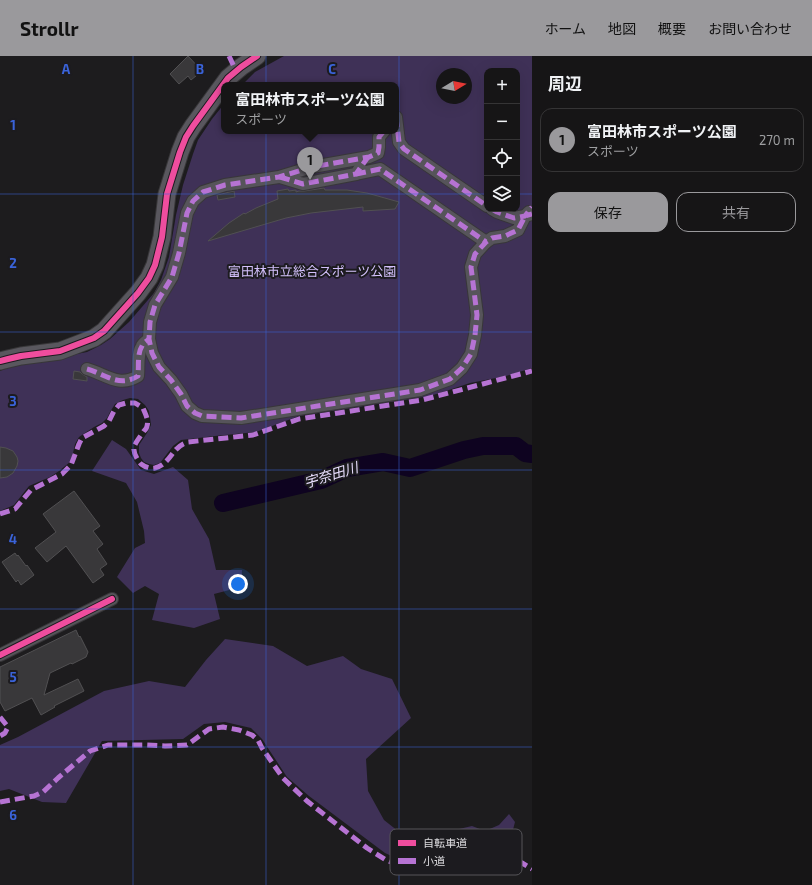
<!DOCTYPE html>
<html lang="ja">
<head>
<meta charset="utf-8">
<style>
	:root { --surface:#161516; --page:#1f1e1f; --text:#f1f3f6; --muted:#9e9fa1; --line:#353435; --accent:#9a999c }
	body { margin:0; font-family:"Exo 2","Noto Sans JP",sans-serif; background:var(--page); color:var(--text) }
	.controls { position:absolute; right:12px; top:12px; display:grid; overflow:hidden; border-radius:8px; box-shadow:0 4px 16px #0002 }
	.controls button { width:36px; height:36px; display:grid; place-items:center; padding:0; border:0; border-bottom:1px solid var(--line); background:var(--surface); color:var(--text); font:20px sans-serif }
	.compass { position:absolute; left:436px; top:12px; width:36px; height:36px; border-radius:50%; background:var(--surface); box-shadow:0 4px 16px #0002; rotate:80deg }
	.you { position:absolute; left:238px; top:528px; width:14px; height:14px; margin:-10px; border:3px solid #fff; border-radius:50%; background:#1a73e8; box-shadow:0 0 0 6px #1a73e833 }
	.badge { display:grid; place-items:center; width:26px; height:26px; border-radius:50%; background:var(--accent); color:#111; font-size:13px; font-weight:700 }
	.pin { position:absolute; translate:-50% -33px; filter:drop-shadow(0 1px 2px #0008) }
	.pin::after { content:''; position:absolute; top:21px; width:14px; height:12px; background:inherit; clip-path:polygon(0 0,100% 0,50% 100%) }
	.popup { position:absolute; left:221px; top:26px; width:178px; height:52px; box-sizing:border-box; display:grid; place-content:center; border-radius:8px; background:var(--surface); filter:drop-shadow(0 1px 3px #0005); font-size:13px; white-space:nowrap; color:var(--muted) }
	.popup b { font-size:15px; color:var(--text) }
	.popup::after { content:''; position:absolute; left:50%; top:100%; margin-left:-8px; border:8px solid transparent; border-top-color:var(--surface) }
	.list { margin:0; padding:0; list-style:none }
	h2 { display:flex; justify-content:space-between; align-items:center; height:52px; margin:0; padding:0 16px; font-size:17px }
	h2 small { font-size:13px; font-weight:400; color:var(--muted) }
	.list li { display:grid; grid-template-columns:26px 1fr auto; gap:12px; align-items:center; box-sizing:border-box; height:64px; margin:0 8px 8px; padding:0 8px; border:1px solid var(--line); border-radius:12px }
	.list b { display:block; font-size:15px; white-space:nowrap }
	.list p { margin:0; font-size:13px; white-space:nowrap; color:var(--muted) }
	.list em { font-size:13px; font-style:normal; color:var(--muted) }
	.actions { display:flex; gap:8px; padding:12px 16px }
	.actions a { flex:1; padding:9px 0; border:1px solid var(--accent); border-radius:12px; text-align:center; font-size:14px; color:var(--accent) }
	.actions .main { background:var(--accent); color:#111 }
	.icon { flex:none; width:22px; height:22px; fill:none; stroke:currentColor; stroke-width:2; stroke-linecap:round; stroke-linejoin:round }
	.map { position:relative; flex:none; width:532px; height:829px; overflow:hidden }
	header { display:flex; align-items:center; gap:24px; box-sizing:border-box; height:56px; padding:0 20px; background:var(--accent); color:#111 }
	header strong { font-size:19px }
	nav { display:flex; gap:22px; margin-inline-start:auto; font-size:14px }
	main { display:flex }
	aside { flex:1; background:var(--surface) }
	.map>svg:first-child { display:block }
	.green { fill:#3f3157; fill-rule:evenodd }
	.lines { fill:none; stroke-linecap:round; stroke-linejoin:round }
	.river { stroke:#0e0320; stroke-width:18 }
	.building { fill:#39383a; stroke:#515052 }
	.street-casing { stroke:#383739; stroke-width:14 }
	.secondary-casing { stroke:#383739; stroke-width:19 }
	.street { stroke:#56545a; stroke-width:12 }
	.secondary { stroke:#59575e; stroke-width:17 }
	.quiet { stroke:#b673d3; stroke-width:5; stroke-dasharray:10 5; stroke-linecap:butt }
	.cycleway-casing { stroke:#1c1b1f; stroke-width:8 }
	.cycleway { stroke:#ef4d9e; stroke-width:6 }
	.grid { fill:none; stroke:#3a63d9; stroke-width:1; stroke-opacity:0.55 }
	.labels { text-anchor:middle; stroke-width:4; stroke-linejoin:round; paint-order:stroke }
	.park-label { font-size:13px; fill:#d3c0fc; stroke:#1c1b1f }
	.water-label { font-size:14px; font-style:italic; fill:#e7ddfc; stroke:#1c1b1f }
	.key { fill:#1c1b1f; stroke:#565559; stroke-width:1 }
	.key-label { font-size:11px; fill:#dedde0 }
	.grid-label { font-size:13px; text-anchor:middle; font-weight:bold; fill:#3a63d9; stroke:#1c1b1f; stroke-width:4; stroke-linejoin:round; paint-order:stroke }
</style>
</head>
<body>
<header>
<strong>Strollr</strong>
<nav><a>ホーム</a><a>地図</a><a>概要</a><a>お問い合わせ</a></nav>
</header>
<main>
<div class="map">
<svg width="532" height="829" viewBox="0 0 532 829">
	<rect width="100%" height="100%" fill="#1d1c1e"/>
	<g class="green">
		<path d="M284 0H532V312L506 320 470 327 446 335 430 340 299 360 256 376 215 380 181 384 173 390 160 407 154 409 149 408 144 406 141 402 139 397V389L147 377 151 369 149 355 145 349 138 343 130 342 123 344 115 348 110 356 107 362 102 367 94 371 79 381 75 388 73 397 70 406 59 415 50 421 29 430 14 449 0 455V315L10 311 87 296 101 289 110 283 129 266 154 237 161 224 169 201 176 159 183 129 193 98 198 84 212 63 224 48V75H396V29H242L255 16ZM487 15H517V153H487ZM442 18H466V42H442Z"/>
		<polygon points="112,384 126,393 141,414 154,418 173,411 188,424 192,453 209,483 216,514 242,514 241,531 214,538 220,563 194,572 152,564 159,538 145,530 133,537 117,521 135,492 145,487 144,475 137,446 126,427 92,415"/>
		<polygon points="225,583 273,590 307,610 343,600 361,613 392,623 411,662 366,703 368,735 384,764 408,783 439,781 459,773 472,770 485,775 499,769 509,758 515,766 509,789 486,787 455,797 443,807 418,812 385,797 309,740 287,721 262,683 251,672 225,666 204,668 183,683 102,685 66,747 42,746 9,733 0,735 0,689 18,681 104,635 149,625 185,631 206,604"/>
	</g>
	<g class="lines">
		<polyline class="river" points="223,447 321,424 347,412 383,406 410,412 464,394 483,390 516,390 525,397 532,398"/>
	</g>
	<g class="building">
		<polygon points="188,0 202,15 191,24 188,20 179,28 170,18"/>
		<polygon points="324,132 325,134 347,134 367,137 399,146 395,153 363,155 363,151 311,157 286,162 208,185 229,167 244,157 245,158 256,152 278,143 277,135 288,133 289,135 296,134 296,136 299,135 304,135"/>
		<polygon points="234,135 235,141 218,144 217,139"/>
		<polygon points="74,315 80,316 82,318 87,321 87,325 73,323"/>
		<polygon points="0,391 6,392 13,395 17,401 18,405 17,410 13,417 7,421 0,422"/>
		<polygon points="74,435 100,470 93,475 103,488 97,493 107,508 100,513 104,519 93,527 66,490 47,506 35,492 56,476 43,458"/>
		<polygon points="15,497 17,500 18,499 26,510 27,509 34,519 21,529 18,524 16,526 2,506"/>
		<polygon points="76,574 79,581 80,580 88,596 86,601 72,608 71,607 50,617 44,639 78,623 84,635 54,650 55,651 41,659 32,642 5,655 0,646 0,611"/>
	</g>
	<g class="lines">
		<g class="street-casing">
			<g id="street">
				<polyline points="396,61 399,86 404,93 487,150"/>
				<polyline points="384,75 379,81 379,91 378,97 369,101 312,111 279,121 225,129 203,136 193,145 187,157 179,197 172,221 155,249 150,266 149,283 152,297 159,311 171,324 181,338 187,350 195,357 202,360 241,362 420,334 450,323 462,312 471,298 475,279 477,259 471,211 475,198 486,186 492,182 505,180 518,174 525,160 532,158"/>
				<polyline points="356,118 380,113 486,186"/>
				<polyline points="280,121 303,128 356,118 360,112"/>
				<polyline points="492,153 497,156 514,162 525,160 529,156"/>
				<path d="M87 313C105 318 119 332 138 320 139 310 137 298 142 290 143 287 147 285 149 283"/>
				<polyline points="0,599 112,543"/>
			</g>
		</g>
		<g class="secondary-casing">
			<polyline id="secondary" points="0,305 8,303 21,300 60,295 94,282 104,275 138,237 149,222 155,209 162,181 167,138 180,96 186,81 193,70 228,22 241,11 257,0"/>
		</g>
		<use href="#street" class="street"/>
		<use href="#secondary" class="secondary"/>
		<g class="quiet">
			<polyline points="229,0 236,15"/>
			<polyline points="396,61 399,86 404,93 487,150"/>
			<polyline points="384,75 379,81 379,91 378,97 369,101 312,111 279,121 225,129 203,136 193,145 187,157 179,197 172,221 155,249 150,266 149,283 152,297 159,311 171,324 181,338 187,350 195,357 202,360 241,362 420,334 450,323 462,312 471,298 475,279 477,259 471,211 475,198 486,186 492,182 505,180 518,174 525,160 532,158"/>
			<polyline points="356,118 380,113 486,186"/>
			<polyline points="280,121 303,128 356,118 368,101"/>
			<polyline points="492,153 497,156 514,162 525,160 532,151"/>
			<path d="M87 313C105 318 119 332 138 320 139 310 137 298 142 290 143 287 147 285 149 283"/>
			<path d="M0 458 15 453 31 434 62 418 71 409 79 388 82 382 104 370 109 365 114 355 119 349 126 347H135L143 352C145 357 149 364 147 370 147 371 145 374 144 375 142 378 135 387 134 391 133 396 137 404 141 408 145 411 150 413 155 412 172 407 171 391 188 386L253 379 299 363 422 344 532 315"/>
			<polyline points="0,661 8,671 5,677 0,680"/>
			<polyline points="0,746 34,740 43,736 58,722 90,695 108,689 145,689 165,690 187,689 209,673 223,671 239,674 252,679 258,684 262,692 283,722 307,745 367,792 386,804 416,816 435,816 450,814 477,803 494,798 522,807 532,813"/>
		</g>
		<g class="cycleway-casing">
			<g id="cycleway">
				<polyline points="0,305 8,303 21,300 60,295 94,282 104,275 138,237 149,222 155,209 162,181 167,138 180,96 186,81 193,70 228,22 241,11 257,0"/>
				<polyline points="0,599 112,543"/>
			</g>
		</g>
		<use href="#cycleway" class="cycleway"/>
	</g>
	<path class="grid" d="M133 0V829M266 0V829M399 0V829M0 138H487M517 138H532M0 276H532M0 414H532M0 553H532M0 691H532"/>
	<g class="labels">
		<g class="park-label">
			<text x="312" y="220">富田林市立総合スポーツ公園</text>
		</g>
		<g class="water-label">
			<text transform="translate(331 419) rotate(-17)" y="5">宇奈田川</text>
		</g>
	</g>
	<rect x="390" y="773" width="132" height="46" rx="6" class="key"/>
	<rect x="398" y="784" width="18" height="6" fill="#ef4d9e"/>
	<rect x="398" y="802" width="18" height="6" fill="#b673d3"/>
	<g class="key-label">
		<text x="423" y="791">自転車道</text>
		<text x="423" y="809">小道</text>
	</g>
	<g class="grid-label">
		<text x="66" y="18">A</text>
		<text x="200" y="18">B</text>
		<text x="332" y="18">C</text>
		<text x="13" y="74">1</text>
		<text x="13" y="212">2</text>
		<text x="13" y="350">3</text>
		<text x="13" y="488">4</text>
		<text x="13" y="626">5</text>
		<text x="13" y="764">6</text>
	</g>
</svg>
<div class="controls">
<button>+</button>
<button>−</button>
<button><svg class="icon" aria-label="locate" viewBox="0 0 24 24"><circle cx="12" cy="12" r="6"/><path d="M12 2v4M12 18v4M2 12h4M18 12h4"/></svg></button>
<button><svg class="icon" aria-label="layers" viewBox="0 0 24 24"><path d="M12 4l9 5-9 5-9-5zM3 14l9 5 9-5"/></svg></button>
</div>
<svg class="compass" viewBox="-18 -18 36 36"><path d="M0-13l5 13h-10z" fill="#e53935"/><path d="M0 13l5-13h-10z" fill="#9e9fa1"/></svg>
<div class="you"></div>
<div class="pin badge" style="left:310px;top:124px">1</div>
<div class="popup"><b>富田林市スポーツ公園</b>スポーツ</div>
</div>
<aside>
<h2>周辺<small></small></h2>
<ul class="list">
<li><span class="badge">1</span><div><b>富田林市スポーツ公園</b><p>スポーツ</p></div><em>270 m</em></li>
</ul>
<div class="actions"><a class="main">保存</a><a>共有</a></div>
</aside>
</main>
</body>
</html>
